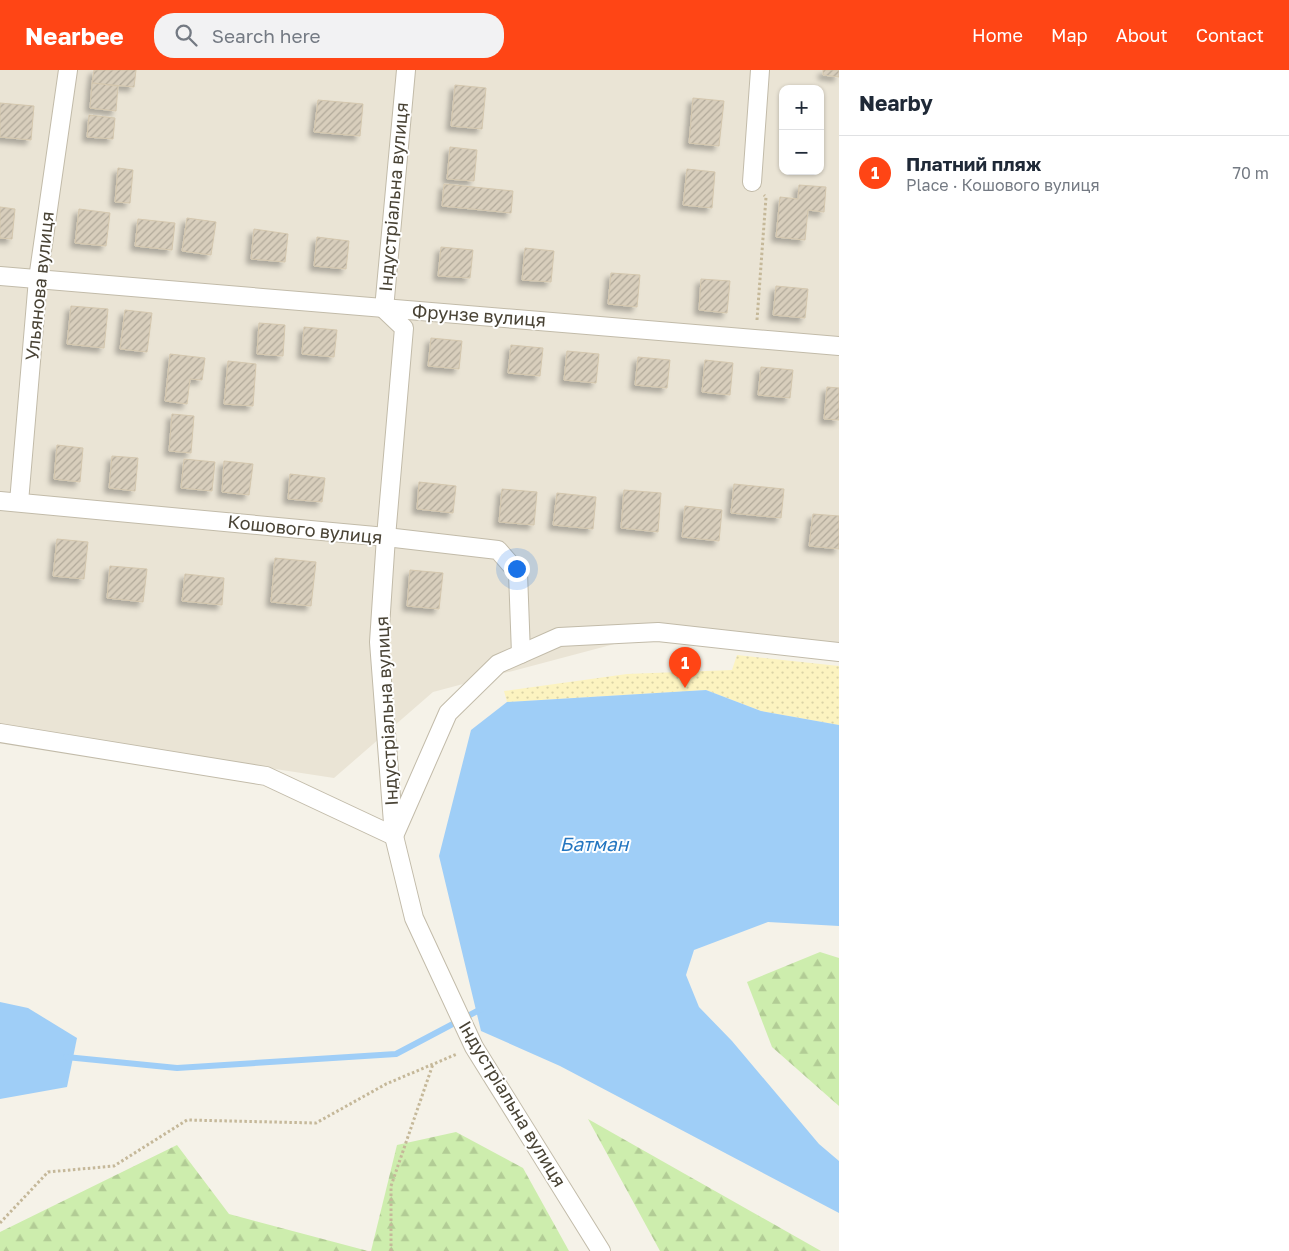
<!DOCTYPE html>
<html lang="en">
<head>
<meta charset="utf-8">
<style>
	:root { --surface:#fff; --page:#f2f2f3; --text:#1f2937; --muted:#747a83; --line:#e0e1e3; --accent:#ff4515 }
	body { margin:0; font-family:"Golos Text",sans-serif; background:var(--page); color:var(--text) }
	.controls { position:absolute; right:15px; top:15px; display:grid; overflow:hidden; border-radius:10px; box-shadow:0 1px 4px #0004 }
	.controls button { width:45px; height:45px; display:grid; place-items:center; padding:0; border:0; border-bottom:1px solid var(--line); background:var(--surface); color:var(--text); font:25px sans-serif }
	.you { position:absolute; left:516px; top:498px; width:18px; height:18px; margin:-12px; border:4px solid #fff; border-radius:50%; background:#1a73e8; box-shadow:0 0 0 8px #1a73e833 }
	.badge { display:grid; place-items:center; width:32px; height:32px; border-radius:50%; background:var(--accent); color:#fff; font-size:16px; font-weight:700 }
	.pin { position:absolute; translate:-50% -41px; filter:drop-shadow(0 1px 2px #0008) }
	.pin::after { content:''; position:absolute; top:26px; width:18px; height:15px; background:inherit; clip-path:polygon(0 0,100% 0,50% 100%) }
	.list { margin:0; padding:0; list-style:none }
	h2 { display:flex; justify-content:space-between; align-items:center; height:65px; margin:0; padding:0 20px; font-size:21px }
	h2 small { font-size:16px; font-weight:400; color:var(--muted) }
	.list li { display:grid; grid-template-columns:32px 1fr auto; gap:15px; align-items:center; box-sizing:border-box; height:75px; padding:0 20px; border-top:1px solid var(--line) }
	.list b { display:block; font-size:19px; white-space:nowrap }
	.list p { margin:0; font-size:16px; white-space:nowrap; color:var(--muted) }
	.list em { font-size:16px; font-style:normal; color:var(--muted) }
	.icon { flex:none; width:28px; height:28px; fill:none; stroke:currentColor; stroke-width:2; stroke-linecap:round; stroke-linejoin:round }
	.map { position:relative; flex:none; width:839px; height:1181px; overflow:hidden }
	header { display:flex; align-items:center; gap:30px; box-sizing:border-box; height:70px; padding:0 25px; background:var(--accent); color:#fff }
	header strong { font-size:24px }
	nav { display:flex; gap:28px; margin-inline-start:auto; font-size:18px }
	.search { width:350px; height:45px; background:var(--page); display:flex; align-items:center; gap:12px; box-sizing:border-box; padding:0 18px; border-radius:20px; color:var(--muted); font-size:19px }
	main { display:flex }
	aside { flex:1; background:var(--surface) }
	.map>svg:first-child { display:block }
	.residential { fill:#eae4d5; fill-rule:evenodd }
	.forest { fill:url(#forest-firs) }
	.sand { fill:url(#sand-dots) }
	.water { fill:#9fcef7 }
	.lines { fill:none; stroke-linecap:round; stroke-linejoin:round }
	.stream { stroke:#9fcef7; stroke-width:6 }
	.building { fill:url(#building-hatch); stroke:#d4c7ae; filter:url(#shadow) }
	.street-casing { stroke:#c2bba9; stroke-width:20 }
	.path { stroke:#c5b899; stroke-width:3; stroke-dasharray:2.5 2.5; stroke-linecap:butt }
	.street { stroke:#fff; stroke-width:18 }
	.labels { text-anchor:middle; stroke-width:4; stroke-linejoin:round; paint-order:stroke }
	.street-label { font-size:18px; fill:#494335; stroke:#fff }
	.water-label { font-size:19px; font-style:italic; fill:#2476c0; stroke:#fff }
</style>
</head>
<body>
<header>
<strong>Nearbee</strong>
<div class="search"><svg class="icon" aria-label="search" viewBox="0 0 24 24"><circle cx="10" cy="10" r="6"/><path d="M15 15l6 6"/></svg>Search here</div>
<nav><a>Home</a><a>Map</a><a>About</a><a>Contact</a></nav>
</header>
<main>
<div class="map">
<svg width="839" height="1181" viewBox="0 0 839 1181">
	<defs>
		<pattern id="forest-firs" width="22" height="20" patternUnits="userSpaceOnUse" patternTransform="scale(1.25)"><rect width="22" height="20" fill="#cdedad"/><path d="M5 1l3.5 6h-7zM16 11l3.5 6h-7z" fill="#b2cc95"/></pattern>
		<pattern id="sand-dots" width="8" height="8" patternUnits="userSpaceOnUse" patternTransform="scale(1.25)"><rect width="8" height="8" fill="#fcf3c0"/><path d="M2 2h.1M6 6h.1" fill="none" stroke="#dad2a6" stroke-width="1.8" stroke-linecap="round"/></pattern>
		<pattern id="building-hatch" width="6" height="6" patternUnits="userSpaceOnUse" patternTransform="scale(1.25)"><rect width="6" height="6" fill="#d8cebc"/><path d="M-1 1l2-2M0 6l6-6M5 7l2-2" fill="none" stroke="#b1a99a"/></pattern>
		<filter id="shadow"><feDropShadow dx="-4.5" dy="4.5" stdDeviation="2.5" flood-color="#0004"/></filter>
	</defs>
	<rect width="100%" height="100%" fill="#f5f2e8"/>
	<path class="residential" d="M0 0H839V589L637 568 433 622 334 708 0 657ZM783 19H820V101H783Z"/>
	<g class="forest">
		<polygon points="820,882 839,888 839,1036 772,977 747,912"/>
		<polygon points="588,1049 821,1181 660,1181"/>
		<polygon points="456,1062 523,1098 569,1181 371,1181 397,1075"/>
		<polygon points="177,1075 229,1144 368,1181 0,1181 0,1162"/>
	</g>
	<polygon class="sand" points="737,585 839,596 839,655 761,641 706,620 507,632 504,621 627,604 732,600"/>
	<g class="water">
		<polygon points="706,620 761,641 839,655 839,856 768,852 694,880 686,905 699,937 732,971 819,1074 839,1091 839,1143 560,996 481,961 439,786 471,660 507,632"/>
		<polygon points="0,932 28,938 77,968 67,1017 0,1029"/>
	</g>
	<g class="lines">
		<polyline class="stream" points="66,987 177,998 396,984 483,938"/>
	</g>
	<g class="building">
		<polygon points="94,0 136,0 134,17 92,13"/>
		<polygon points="823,0 839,0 839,7 823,5"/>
		<polygon points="92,13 118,16 116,41 90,38"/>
		<polygon points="455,15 486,18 482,59 451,56"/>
		<polygon points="693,28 724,31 719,76 689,73"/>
		<polygon points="318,30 363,34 360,66 314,62"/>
		<polygon points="0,33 34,36 31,70 0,67"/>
		<polygon points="89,45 115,48 113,69 87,67"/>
		<polygon points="450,77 477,80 474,111 447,109"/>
		<polygon points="118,98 133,100 130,133 115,132"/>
		<polygon points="687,99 715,102 712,138 683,135"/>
		<polygon points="444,114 513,121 511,143 442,136"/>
		<polygon points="799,115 826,117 824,142 808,140 805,170 776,167 780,127 798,129"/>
		<polygon points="0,137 15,139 12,169 0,168"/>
		<polygon points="79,139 110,143 106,176 75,173"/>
		<polygon points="187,148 216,152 211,185 182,181"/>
		<polygon points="138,149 175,153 172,180 135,176"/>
		<polygon points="254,159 288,164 285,192 251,189"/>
		<polygon points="317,167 349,171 346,199 314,196"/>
		<polygon points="441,177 473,180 470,208 438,206"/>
		<polygon points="525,178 554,181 551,212 522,210"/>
		<polygon points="611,203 640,205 637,237 608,234"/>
		<polygon points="701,209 730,211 727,243 699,240"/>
		<polygon points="776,216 808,219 805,248 773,245"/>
		<polygon points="71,236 108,239 104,278 67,274"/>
		<polygon points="125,240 152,243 147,282 120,279"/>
		<polygon points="259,253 285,255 283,286 257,284"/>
		<polygon points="304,257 337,260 334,287 302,284"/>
		<polygon points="431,268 462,271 459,299 428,296"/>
		<polygon points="511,275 543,278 540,306 508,303"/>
		<polygon points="567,281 599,284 596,313 564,310"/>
		<polygon points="170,284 205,288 202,310 190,309 187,334 165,331"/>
		<polygon points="638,287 670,290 667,318 635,315"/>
		<polygon points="705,290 733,293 730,325 702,322"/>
		<polygon points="228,291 256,294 253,336 224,334"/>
		<polygon points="761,297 793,300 790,328 758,325"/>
		<polygon points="827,317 839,318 839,350 824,349"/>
		<polygon points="172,344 194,346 191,383 169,381"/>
		<polygon points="57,375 83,378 80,412 54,409"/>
		<polygon points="112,386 138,388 135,421 109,418"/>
		<polygon points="184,389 215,392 212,421 181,418"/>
		<polygon points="224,391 253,394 249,425 222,422"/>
		<polygon points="290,404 325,408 322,432 288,429"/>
		<polygon points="419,412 456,416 453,443 417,439"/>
		<polygon points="734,414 784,419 781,448 731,443"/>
		<polygon points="502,419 537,422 534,455 499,452"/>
		<polygon points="624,420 661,423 658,462 621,458"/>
		<polygon points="557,423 596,427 593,459 553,455"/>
		<polygon points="685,436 722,440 719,471 682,467"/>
		<polygon points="813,444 839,446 839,479 809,476"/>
		<polygon points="57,469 88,472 84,509 53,506"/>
		<polygon points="275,488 316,492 311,536 271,532"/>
		<polygon points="110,496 147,499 143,532 107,528"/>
		<polygon points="410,500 443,503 439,539 407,536"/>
		<polygon points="185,504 224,508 222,535 182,531"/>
	</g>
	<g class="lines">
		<g class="street-casing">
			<g id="street">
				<polyline points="406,0 384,239 404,258 386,467 379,572 394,766 414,848 474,977 601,1181"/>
				<polyline points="752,112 760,0"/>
				<polyline points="0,206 839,276"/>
				<polyline points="0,431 386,467 498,480 518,503 521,584"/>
				<polyline points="19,432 38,209 68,0"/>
				<polyline points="0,663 266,706 394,766 448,643 498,594 559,567 658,562 839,582"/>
			</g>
		</g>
		<g class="path">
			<polyline points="757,250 766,127 764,125"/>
			<polyline points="0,1153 48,1102 114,1096 187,1050 316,1053 386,1014 457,984"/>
			<polyline points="391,1181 391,1116 433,994"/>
		</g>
		<use href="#street" class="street"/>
	</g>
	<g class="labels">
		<g class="street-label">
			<text transform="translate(394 127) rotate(-85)" y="6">Індустріальна вулиця</text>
			<text transform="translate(40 216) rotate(-84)" y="6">Ульянова вулиця</text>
			<text transform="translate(479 246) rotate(4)" y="6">Фрунзе вулиця</text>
			<text transform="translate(305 460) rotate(6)" y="6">Кошового вулиця</text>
			<text transform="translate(387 641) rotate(-93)" y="6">Індустріальна вулиця</text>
			<text transform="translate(512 1034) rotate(59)" y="6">Індустріальна вулиця</text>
		</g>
		<g class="water-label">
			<text x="594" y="781">Батман</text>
		</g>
	</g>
</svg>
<div class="controls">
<button>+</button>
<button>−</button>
</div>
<div class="you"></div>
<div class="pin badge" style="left:685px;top:618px">1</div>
</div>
<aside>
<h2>Nearby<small></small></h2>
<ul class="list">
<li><span class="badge">1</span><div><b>Платний пляж</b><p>Place · Кошового вулиця</p></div><em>70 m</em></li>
</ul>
</aside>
</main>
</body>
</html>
